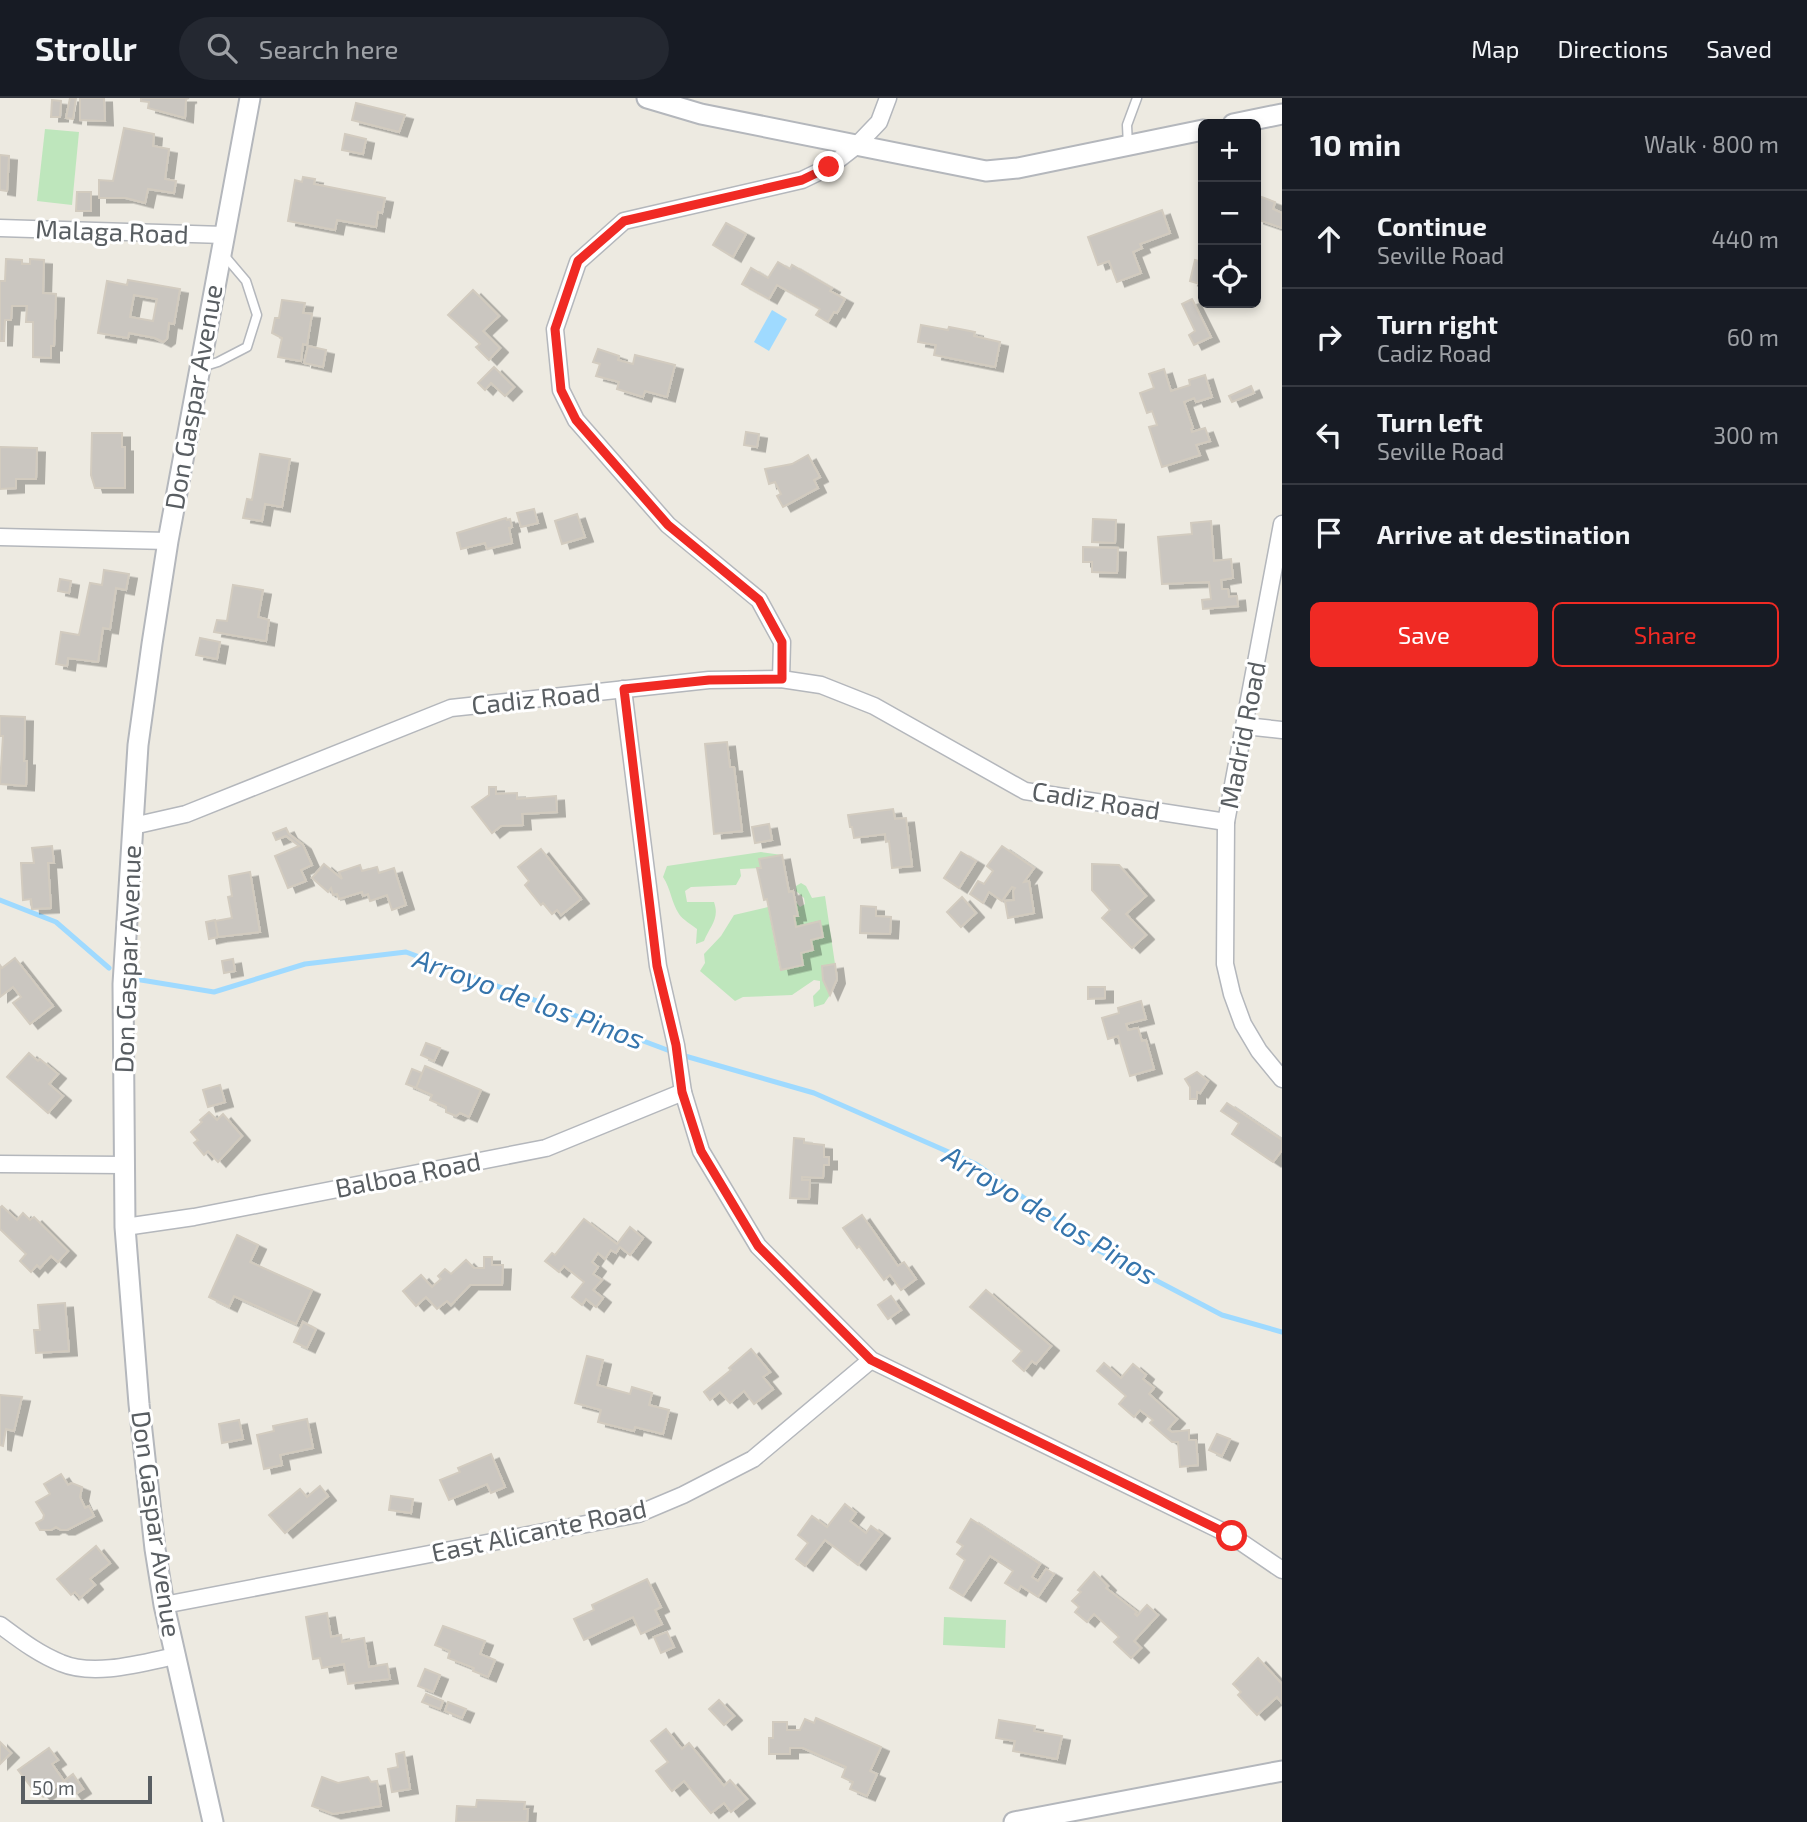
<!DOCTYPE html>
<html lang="en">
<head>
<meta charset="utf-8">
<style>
	:root { --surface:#171b24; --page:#242831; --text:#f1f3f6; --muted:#9ea1a6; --line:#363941; --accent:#f02a24 }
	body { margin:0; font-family:"Exo 2",sans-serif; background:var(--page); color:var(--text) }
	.controls { position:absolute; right:21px; top:21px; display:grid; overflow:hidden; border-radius:10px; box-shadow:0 4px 10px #0003 }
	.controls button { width:63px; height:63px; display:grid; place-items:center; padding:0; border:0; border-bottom:2px solid var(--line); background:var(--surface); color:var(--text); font:35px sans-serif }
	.scale { position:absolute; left:21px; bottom:18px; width:131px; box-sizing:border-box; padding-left:7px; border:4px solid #595e62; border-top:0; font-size:19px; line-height:24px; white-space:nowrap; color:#595e62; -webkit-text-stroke:5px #fff; paint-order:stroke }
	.stop { position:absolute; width:21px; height:21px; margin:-16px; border:5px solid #f02a24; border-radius:50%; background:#fff }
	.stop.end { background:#f02a24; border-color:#fff; box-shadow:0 2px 7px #0008 }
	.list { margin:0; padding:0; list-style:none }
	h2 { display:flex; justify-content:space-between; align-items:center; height:91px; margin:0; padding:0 28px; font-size:30px }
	h2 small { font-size:23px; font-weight:400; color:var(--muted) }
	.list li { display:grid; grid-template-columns:46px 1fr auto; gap:21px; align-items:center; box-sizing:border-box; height:98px; padding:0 28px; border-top:2px solid var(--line) }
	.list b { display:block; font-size:26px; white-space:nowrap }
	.list p { margin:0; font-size:23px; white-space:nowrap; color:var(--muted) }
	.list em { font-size:23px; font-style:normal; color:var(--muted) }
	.actions { display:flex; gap:14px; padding:21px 28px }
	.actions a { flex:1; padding:16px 0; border:2px solid var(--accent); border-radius:10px; text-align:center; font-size:24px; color:var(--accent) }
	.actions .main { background:var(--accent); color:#fff }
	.icon { flex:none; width:38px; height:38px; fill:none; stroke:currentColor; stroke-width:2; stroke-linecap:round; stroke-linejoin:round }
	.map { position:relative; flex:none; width:1282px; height:1724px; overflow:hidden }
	header { display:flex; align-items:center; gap:42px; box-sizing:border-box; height:98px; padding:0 35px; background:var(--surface); border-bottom:2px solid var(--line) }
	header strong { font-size:33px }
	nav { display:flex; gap:38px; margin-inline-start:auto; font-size:24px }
	.search { width:490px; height:63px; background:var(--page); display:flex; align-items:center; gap:18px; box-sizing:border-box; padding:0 24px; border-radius:38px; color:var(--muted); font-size:26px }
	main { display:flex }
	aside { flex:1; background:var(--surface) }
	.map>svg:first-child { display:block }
	.green { fill:#bee6bc }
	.water { fill:#9fdaff }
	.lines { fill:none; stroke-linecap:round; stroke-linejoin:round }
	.stream { stroke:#9fdaff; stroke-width:5 }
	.building { fill:#cac6c0; stroke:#d2cbbf; stroke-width:2; fill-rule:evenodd; filter:url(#shadow) }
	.service-casing { stroke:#b4b7bc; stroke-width:11 }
	.minor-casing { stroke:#b4b7bc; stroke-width:19 }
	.tertiary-casing { stroke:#b4b7bc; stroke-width:23 }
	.service { stroke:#fff; stroke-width:8 }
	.minor { stroke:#fff; stroke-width:16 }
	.tertiary { stroke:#fff; stroke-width:19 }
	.route { stroke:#f02a24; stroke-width:9 }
	.labels { text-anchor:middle; stroke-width:6; stroke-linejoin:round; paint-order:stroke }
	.street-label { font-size:26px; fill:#595e62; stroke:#fff }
	.water-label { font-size:28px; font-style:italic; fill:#3675ac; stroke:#fff }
</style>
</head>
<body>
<header>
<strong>Strollr</strong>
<div class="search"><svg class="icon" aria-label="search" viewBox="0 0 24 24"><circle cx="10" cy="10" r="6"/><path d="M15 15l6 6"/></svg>Search here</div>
<nav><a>Map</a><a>Directions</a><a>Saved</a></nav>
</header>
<main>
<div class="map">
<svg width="1282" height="1724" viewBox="0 0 1282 1724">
	<defs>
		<filter id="shadow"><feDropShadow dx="8" dy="4.5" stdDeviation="0" flood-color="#0004"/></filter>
	</defs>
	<rect width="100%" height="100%" fill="#edeae1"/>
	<g class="green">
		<polygon points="45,31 79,34 72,107 37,103"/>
		<path d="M761 754 782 757 760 761 761 770 740 771 741 778 736 787 691 789 685 793 687 804H714C720 821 710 828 704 843L696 846 697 831C691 826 683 822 679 816 671 804 671 791 663 779L667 768Z"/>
		<polygon points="801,785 806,788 812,800 825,798 835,866 822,868 823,882 830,897 824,906 814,909 813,898 820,891 820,883 814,882 792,897 743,899 735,903 700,873 705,865 704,856 721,838 734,817 768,809 780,871 803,867 801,855 813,852 811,842 823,839 820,824 796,829 794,818 797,818 795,803 800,809 805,806 804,800 796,793 796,788"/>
		<polygon points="944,1519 1006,1522 1005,1550 943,1547"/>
	</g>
	<polygon class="water" points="772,212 787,221 769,253 754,244"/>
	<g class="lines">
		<g class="stream">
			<polyline points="0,802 56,824 109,870"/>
			<polyline points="135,881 214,894 305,866 406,854 678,956 814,995 976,1066 1098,1152 1222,1217 1282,1234"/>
		</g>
	</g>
	<g class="building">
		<polygon points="70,0 76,0 73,21 66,20"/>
		<polygon points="80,0 104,0 105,23 80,22"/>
		<polygon points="141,0 189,0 186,1 185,20 148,10 149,4 141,3"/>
		<polygon points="52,2 61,3 60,19 51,19"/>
		<polygon points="356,5 405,17 399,34 352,22"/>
		<polygon points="124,30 154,36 153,48 169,51 165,81 176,83 174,95 148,91 145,105 126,100 99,100 99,82 113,83"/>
		<polygon points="345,36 366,41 363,56 342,52"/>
		<polygon points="0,57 9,58 7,93 0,92"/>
		<polygon points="303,79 315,81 314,86 385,100 382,115 378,114 376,129 337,122 335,132 288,123 295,82 302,84"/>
		<polygon points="77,94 91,94 91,113 76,113"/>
		<polygon points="1256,97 1275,104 1273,111 1282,115 1282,130 1256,121"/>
		<polygon points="1162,112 1170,135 1140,146 1142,150 1133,154 1141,175 1117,184 1109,163 1098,167 1088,139"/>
		<polygon points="726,125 746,136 733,159 713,147"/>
		<polygon points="6,161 22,162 22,166 30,166 30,161 44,162 43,195 56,196 54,248 51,248 51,260 33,259 33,224 26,224 27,208 12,208 11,222 5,222 4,243 0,243 0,183 5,183"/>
		<polygon points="1195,162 1203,164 1201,176 1203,176 1203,187 1190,183"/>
		<polygon points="778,164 790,171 792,167 832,190 830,193 845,201 837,215 834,214 828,224 816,217 820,211 777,187 769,201 742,186 751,170 768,180"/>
		<path d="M128 182 180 191 174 226 169 225 167 241 163 244 155 240 129 235 128 240 98 235 107 183 127 187ZM134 197 157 201 153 223 130 219Z"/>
		<polygon points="473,192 499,218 483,233 500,250 489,262 476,249 480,246 448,217"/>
		<polygon points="1192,201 1211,239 1194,247 1189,237 1195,233 1182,206"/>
		<polygon points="282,202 305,205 303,215 312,216 307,247 303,246 301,263 278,259 282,240 272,235 275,220 279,220"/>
		<polygon points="921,227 948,232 949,229 975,234 974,238 1000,244 995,269 934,257 936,247 918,244"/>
		<polygon points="308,248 326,252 323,269 304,265"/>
		<polygon points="598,251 619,258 618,262 633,266 635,257 675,267 667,299 645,293 643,299 617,291 619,284 596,278 600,266 593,264"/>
		<polygon points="494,269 514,289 505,298 491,285 485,292 478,285"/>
		<polygon points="1164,271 1171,293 1190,287 1189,282 1205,277 1212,299 1196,304 1194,300 1184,304 1193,330 1191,331 1192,334 1205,330 1210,343 1196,347 1200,357 1162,369 1149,329 1157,327 1152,313 1147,315 1140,295 1154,290 1149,276"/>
		<polygon points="1251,288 1254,295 1232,304 1229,298"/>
		<polygon points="746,334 759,336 757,349 744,347"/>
		<polygon points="92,335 122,335 122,349 125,349 125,390 95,390 91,377"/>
		<polygon points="0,349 37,350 36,381 16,381 16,390 0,391"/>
		<polygon points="260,356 290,361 282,409 265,406 262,423 243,420 247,401 252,402"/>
		<polygon points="808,357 820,379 814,382 818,390 783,409 777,398 781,396 775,384 769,386 765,371 792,366"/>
		<polygon points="534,411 538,425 521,429 517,415"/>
		<polygon points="577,416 585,439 562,446 555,423"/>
		<polygon points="506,420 507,422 510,421 512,429 509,430 512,445 487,451 485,445 461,451 457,435"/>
		<polygon points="1093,421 1116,422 1115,445 1092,444"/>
		<polygon points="1211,423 1214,463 1231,461 1233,480 1221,482 1222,491 1228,491 1229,499 1237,498 1238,508 1203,511 1202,502 1211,501 1209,484 1162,486 1158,439 1192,436 1191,425"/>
		<polygon points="1083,449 1118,450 1117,475 1092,474 1092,464 1083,464"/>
		<polygon points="104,472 129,476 126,492 116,490 110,531 103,530 98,564 68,560 67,568 56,566 61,534 79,537 90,485 102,487"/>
		<polygon points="60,481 71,483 69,495 58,493"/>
		<polygon points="233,487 263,492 258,519 269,522 266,543 214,534 217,522 227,523"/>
		<polygon points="200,540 220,544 217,561 196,557"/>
		<polygon points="0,618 25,619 24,663 27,663 26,688 0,686 3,638 0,638"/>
		<polygon points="727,644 730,669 734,669 742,733 714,736 705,646"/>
		<polygon points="489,689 496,689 496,696 517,695 517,701 556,698 557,714 522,716 523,727 501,728 492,735 472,709 489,697"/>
		<polygon points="893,711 895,721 906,720 912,768 892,770 889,743 886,744 885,736 854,740 852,729 850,729 848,717"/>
		<polygon points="769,726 772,742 755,745 752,729"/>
		<polygon points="286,730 289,736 303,747 312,767 301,772 306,783 288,790 275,758 299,748 286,738 276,742 273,735"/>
		<polygon points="52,748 54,765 48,765 51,810 32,811 31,801 23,802 21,765 34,765 32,750"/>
		<polygon points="1002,748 1034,770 1024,784 1029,783 1034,815 1008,820 1005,803 1014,802 1013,793 1015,790 1012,789 1002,803 989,794 983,805 970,796 978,783 984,786 993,773 987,768"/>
		<polygon points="541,751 581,801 561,817 557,812 552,816 543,805 541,807 525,787 529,783 518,769"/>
		<polygon points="961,754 976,763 959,790 944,780"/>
		<polygon points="782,757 789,794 793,793 798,818 794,818 796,829 820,823 823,839 811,842 813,852 801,855 803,867 781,872 767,801 764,802 757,770 761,770 759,761"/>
		<polygon points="324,766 342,781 339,774 360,767 362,773 377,769 379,775 394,770 406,807 392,812 387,797 370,803 368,796 363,798 362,794 339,801 337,796 333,797 331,790 328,794 312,780"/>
		<polygon points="1092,766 1119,767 1146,798 1126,816 1146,837 1132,850 1102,820 1110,812 1092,792"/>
		<polygon points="250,774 260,834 218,839 215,823 232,820 228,799 232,798 229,778"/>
		<polygon points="962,799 976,815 961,829 947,814"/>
		<polygon points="861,808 876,809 876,818 891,819 890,836 860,835"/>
		<polygon points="215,822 218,839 209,841 206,824"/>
		<polygon points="15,860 53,908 30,926 13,905 21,899 13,889 0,899 0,867 2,870"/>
		<polygon points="233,861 235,873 224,875 222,863"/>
		<polygon points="835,866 837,881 830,897 823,882 822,868"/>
		<polygon points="1088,889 1105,889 1105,900 1088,901"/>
		<polygon points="1141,903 1146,921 1126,926 1128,932 1138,930 1142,943 1146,942 1154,971 1130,978 1118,938 1108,941 1102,920 1119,915 1118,910"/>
		<polygon points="426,945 440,950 434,963 421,957"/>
		<polygon points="29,955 38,963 40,961 58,976 49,986 63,998 48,1015 7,979"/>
		<polygon points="425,968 481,992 469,1019 460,1015 456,1018 446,1014 446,1009 430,1002 432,997 416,990"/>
		<polygon points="412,971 422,975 416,990 406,986"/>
		<polygon points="1197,974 1208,983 1200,995 1197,994 1197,1001 1190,1001 1190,989 1185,981"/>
		<polygon points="220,987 225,1004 208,1009 203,992"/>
		<polygon points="1227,1005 1282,1042 1282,1052 1273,1064 1232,1036 1239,1025 1221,1013"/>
		<polygon points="209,1014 217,1022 223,1016 242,1038 218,1064 208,1053 204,1057 194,1045 198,1042 191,1034 202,1024 200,1022"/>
		<polygon points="794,1040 804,1041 804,1045 824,1047 824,1059 829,1059 829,1067 824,1067 823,1080 802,1079 802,1082 810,1082 809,1101 790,1100"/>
		<polygon points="2,1108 17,1122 23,1115 30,1122 34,1119 68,1153 58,1164 51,1158 40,1170 37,1167 31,1174 20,1163 26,1156 0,1131 0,1110"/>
		<polygon points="862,1117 898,1168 904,1164 916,1181 901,1192 890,1177 884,1182 859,1148 857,1150 843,1130"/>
		<polygon points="584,1121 617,1146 630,1129 643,1140 630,1157 620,1149 616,1155 611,1152 605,1161 598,1155 592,1164 598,1169 593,1176 602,1182 593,1192 603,1200 596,1209 586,1201 582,1207 572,1199 584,1184 564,1168 559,1174 545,1163 552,1155 555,1157"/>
		<polygon points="237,1137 258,1147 250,1164 312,1192 296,1226 234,1198 229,1209 209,1199"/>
		<polygon points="484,1159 492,1159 492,1167 503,1167 502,1187 470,1187 451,1207 447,1203 437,1211 426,1199 416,1208 403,1193 421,1177 432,1189 441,1181 438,1178 445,1171 451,1176 466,1162 474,1170 484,1170"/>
		<polygon points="986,1192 1051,1248 1036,1266 1032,1263 1024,1273 1013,1263 1022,1253 970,1209"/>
		<polygon points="891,1198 901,1212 888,1221 878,1207"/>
		<polygon points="65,1205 69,1253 36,1255 34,1232 40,1232 38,1207"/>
		<polygon points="303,1224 316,1231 307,1250 294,1244"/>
		<polygon points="751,1251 770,1274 763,1279 773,1291 754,1306 744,1293 730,1305 720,1294 710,1302 704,1294 731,1272 729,1270"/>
		<polygon points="587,1258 603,1262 597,1287 630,1296 632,1289 652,1295 649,1307 669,1312 663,1336 635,1329 634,1333 598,1324 601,1312 575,1305"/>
		<polygon points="1104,1265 1121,1280 1133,1266 1146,1277 1143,1281 1154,1290 1149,1296 1177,1321 1168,1331 1172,1334 1189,1332 1189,1342 1196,1342 1198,1367 1180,1369 1178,1344 1172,1344 1150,1325 1153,1322 1140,1312 1134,1319 1119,1306 1126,1298 1097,1273"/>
		<polygon points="0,1297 22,1299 14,1333 6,1331 3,1348 0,1347"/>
		<polygon points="307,1321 313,1350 280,1357 282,1367 264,1371 257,1337 274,1333 273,1328"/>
		<polygon points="239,1322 243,1341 222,1345 219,1326"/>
		<polygon points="1217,1336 1230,1341 1222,1358 1209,1352"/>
		<polygon points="491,1356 505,1389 491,1395 487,1386 449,1402 440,1382 460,1374 458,1370"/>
		<polygon points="61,1376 68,1387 72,1385 82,1389 80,1399 85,1410 89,1408 94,1418 67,1432 61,1432 56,1429 51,1432 40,1432 36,1425 43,1421 44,1417 36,1404 50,1396 44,1386"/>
		<polygon points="320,1388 328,1398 285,1435 269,1417 300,1391 307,1399"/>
		<polygon points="391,1398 413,1401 411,1415 389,1412"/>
		<polygon points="845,1406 856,1415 850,1423 866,1435 871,1428 882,1436 858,1467 825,1442 805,1468 796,1461 808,1445 798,1437 812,1418 827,1429"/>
		<polygon points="971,1421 1040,1466 1032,1479 1038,1483 1046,1471 1054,1476 1038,1499 1021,1488 1018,1493 1005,1485 1013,1473 990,1458 963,1498 950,1490 965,1462 957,1456 963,1448 957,1444"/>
		<polygon points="96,1448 110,1465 90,1481 95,1487 80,1500 75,1494 71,1497 57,1481"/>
		<polygon points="1094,1474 1108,1488 1106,1490 1137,1514 1135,1516 1137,1518 1147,1507 1158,1517 1134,1543 1141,1550 1131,1560 1114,1544 1119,1539 1094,1516 1087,1524 1075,1514 1079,1509 1072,1503 1081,1494 1078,1492"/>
		<polygon points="647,1481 661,1509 655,1512 662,1526 641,1536 633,1519 584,1542 574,1521 594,1512 592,1507"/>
		<polygon points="327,1515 331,1539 341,1537 342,1544 364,1540 369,1569 387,1566 390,1581 348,1586 344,1566 322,1570 320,1560 313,1561 306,1519"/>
		<polygon points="443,1528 485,1543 480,1556 495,1562 488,1579 473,1573 474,1570 448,1560 450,1553 435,1547"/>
		<polygon points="667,1534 674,1549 661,1555 654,1539"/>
		<polygon points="1258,1560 1282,1586 1282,1605 1277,1599 1257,1617 1238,1597 1241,1594 1233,1586"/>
		<polygon points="425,1571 440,1577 433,1594 418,1588"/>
		<polygon points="426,1596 443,1603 440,1611 422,1604"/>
		<polygon points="719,1602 734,1618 724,1627 709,1611"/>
		<polygon points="448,1604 466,1611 462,1620 445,1613"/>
		<polygon points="816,1620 881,1649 870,1673 877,1676 867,1698 850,1691 853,1684 842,1679 846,1669 803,1650 790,1650 790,1656 769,1656 769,1640 773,1640 773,1624 787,1624 787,1632 800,1632 805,1621 814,1625"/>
		<polygon points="999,1622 1035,1628 1034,1633 1062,1638 1057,1661 1013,1653 1015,1643 996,1640"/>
		<polygon points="666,1631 682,1651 689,1645 724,1688 730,1682 747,1701 731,1714 724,1705 711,1715 684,1683 672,1693 656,1673 668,1664 651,1643"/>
		<polygon points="0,1644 11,1655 0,1666"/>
		<polygon points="49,1650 58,1662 52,1666 64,1683 43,1698 38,1692 35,1694 18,1672"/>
		<polygon points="404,1654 410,1691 392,1694 388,1671 398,1669 396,1656"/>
		<polygon points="73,1676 83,1691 74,1697 64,1683"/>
		<polygon points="322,1679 338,1685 368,1679 371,1684 377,1683 381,1708 333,1716 312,1708"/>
		<polygon points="477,1702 525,1704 524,1711 528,1711 527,1724 456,1724 457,1708 476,1709"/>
	</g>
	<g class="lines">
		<g class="service-casing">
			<g id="service">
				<polyline points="1128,48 1127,27 1137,0"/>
				<polyline points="202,269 218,264 247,249 257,217 246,183 223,156"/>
			</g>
		</g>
		<g class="minor-casing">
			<g id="minor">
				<polyline points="0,130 224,137"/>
				<polyline points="1282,426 1226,724 1225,866 1232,896 1243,926 1259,953 1282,981"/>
				<polyline points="0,439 168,443"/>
				<polyline points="781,581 782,544 759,502 668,427 576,322 561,292 555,231 578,164 624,123 802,82 829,69 856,48 879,24 888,0"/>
				<polyline points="623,591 658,868 676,947 683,994 701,1053 758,1148 871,1262 1232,1438 1282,1472"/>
				<polyline points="1245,628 1282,632"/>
				<polyline points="133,728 186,716 451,610 709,582 781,581 821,587 874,608 1025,693 1226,724"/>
				<polyline points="0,1066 123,1067"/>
				<polyline points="125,1129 194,1119 546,1050 683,994"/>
				<polyline points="164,1507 638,1416 683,1397 753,1361 871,1262"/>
				<path d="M0 1527C19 1541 38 1556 61 1565 94 1579 142 1565 175 1558"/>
			</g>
		</g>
		<g class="tertiary-casing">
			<g id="tertiary">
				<polyline points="647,0 701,16 986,73 1018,70 1203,32"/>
				<polyline points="1233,26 1282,16"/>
				<polyline points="213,1724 164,1507 155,1451 139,1306 125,1129 123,886 138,647 152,546 168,443 250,0"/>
				<polyline points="1014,1724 1282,1673"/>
			</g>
		</g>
		<use href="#service" class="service"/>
		<use href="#minor" class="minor"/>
		<use href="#tertiary" class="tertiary"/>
	</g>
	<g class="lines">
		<polyline class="route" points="829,69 802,82 624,123 578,163 555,231 561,292 576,322 668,427 759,502 782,544 782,581 709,582 624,591 657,868 676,947 682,994 701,1053 758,1148 871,1262 1232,1438"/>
	</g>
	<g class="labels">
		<g class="street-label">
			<text transform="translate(112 134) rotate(2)" y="9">Malaga Road</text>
			<text transform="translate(194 299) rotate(-80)" y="9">Don Gaspar Avenue</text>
			<text transform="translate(536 601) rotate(-6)" y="9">Cadiz Road</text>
			<text transform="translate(1243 637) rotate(-79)" y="9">Madrid Road</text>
			<text transform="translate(1096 703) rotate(9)" y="9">Cadiz Road</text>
			<text transform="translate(128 861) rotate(-88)" y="9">Don Gaspar Avenue</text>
			<text transform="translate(408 1077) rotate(-11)" y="9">Balboa Road</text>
			<text transform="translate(156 1426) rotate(82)" y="9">Don Gaspar Avenue</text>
			<text transform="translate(539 1433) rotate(-12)" y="9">East Alicante Road</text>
		</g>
		<g class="water-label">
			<text transform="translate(529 901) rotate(20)" y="10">Arroyo de los Pinos</text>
			<text transform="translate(1050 1117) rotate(31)" y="10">Arroyo de los Pinos</text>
		</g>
	</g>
</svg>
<div class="controls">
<button>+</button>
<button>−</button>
<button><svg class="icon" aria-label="locate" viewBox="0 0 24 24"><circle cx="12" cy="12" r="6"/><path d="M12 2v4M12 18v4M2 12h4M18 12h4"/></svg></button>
</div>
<div class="scale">50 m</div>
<div class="stop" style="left:1232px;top:1438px"></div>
<div class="stop end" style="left:829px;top:69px"></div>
</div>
<aside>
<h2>10 min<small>Walk · 800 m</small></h2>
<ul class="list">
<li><svg class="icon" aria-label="ahead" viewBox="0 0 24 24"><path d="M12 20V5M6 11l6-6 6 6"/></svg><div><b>Continue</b><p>Seville Road</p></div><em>440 m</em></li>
<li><svg class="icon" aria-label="right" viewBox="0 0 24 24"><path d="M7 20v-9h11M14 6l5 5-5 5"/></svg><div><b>Turn right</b><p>Cadiz Road</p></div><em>60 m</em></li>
<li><svg class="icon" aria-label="left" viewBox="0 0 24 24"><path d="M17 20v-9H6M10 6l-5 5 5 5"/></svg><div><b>Turn left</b><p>Seville Road</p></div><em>300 m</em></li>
<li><svg class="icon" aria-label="arrive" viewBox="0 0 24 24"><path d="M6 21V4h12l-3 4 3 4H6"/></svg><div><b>Arrive at destination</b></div></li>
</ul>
<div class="actions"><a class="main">Save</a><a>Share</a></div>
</aside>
</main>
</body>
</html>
